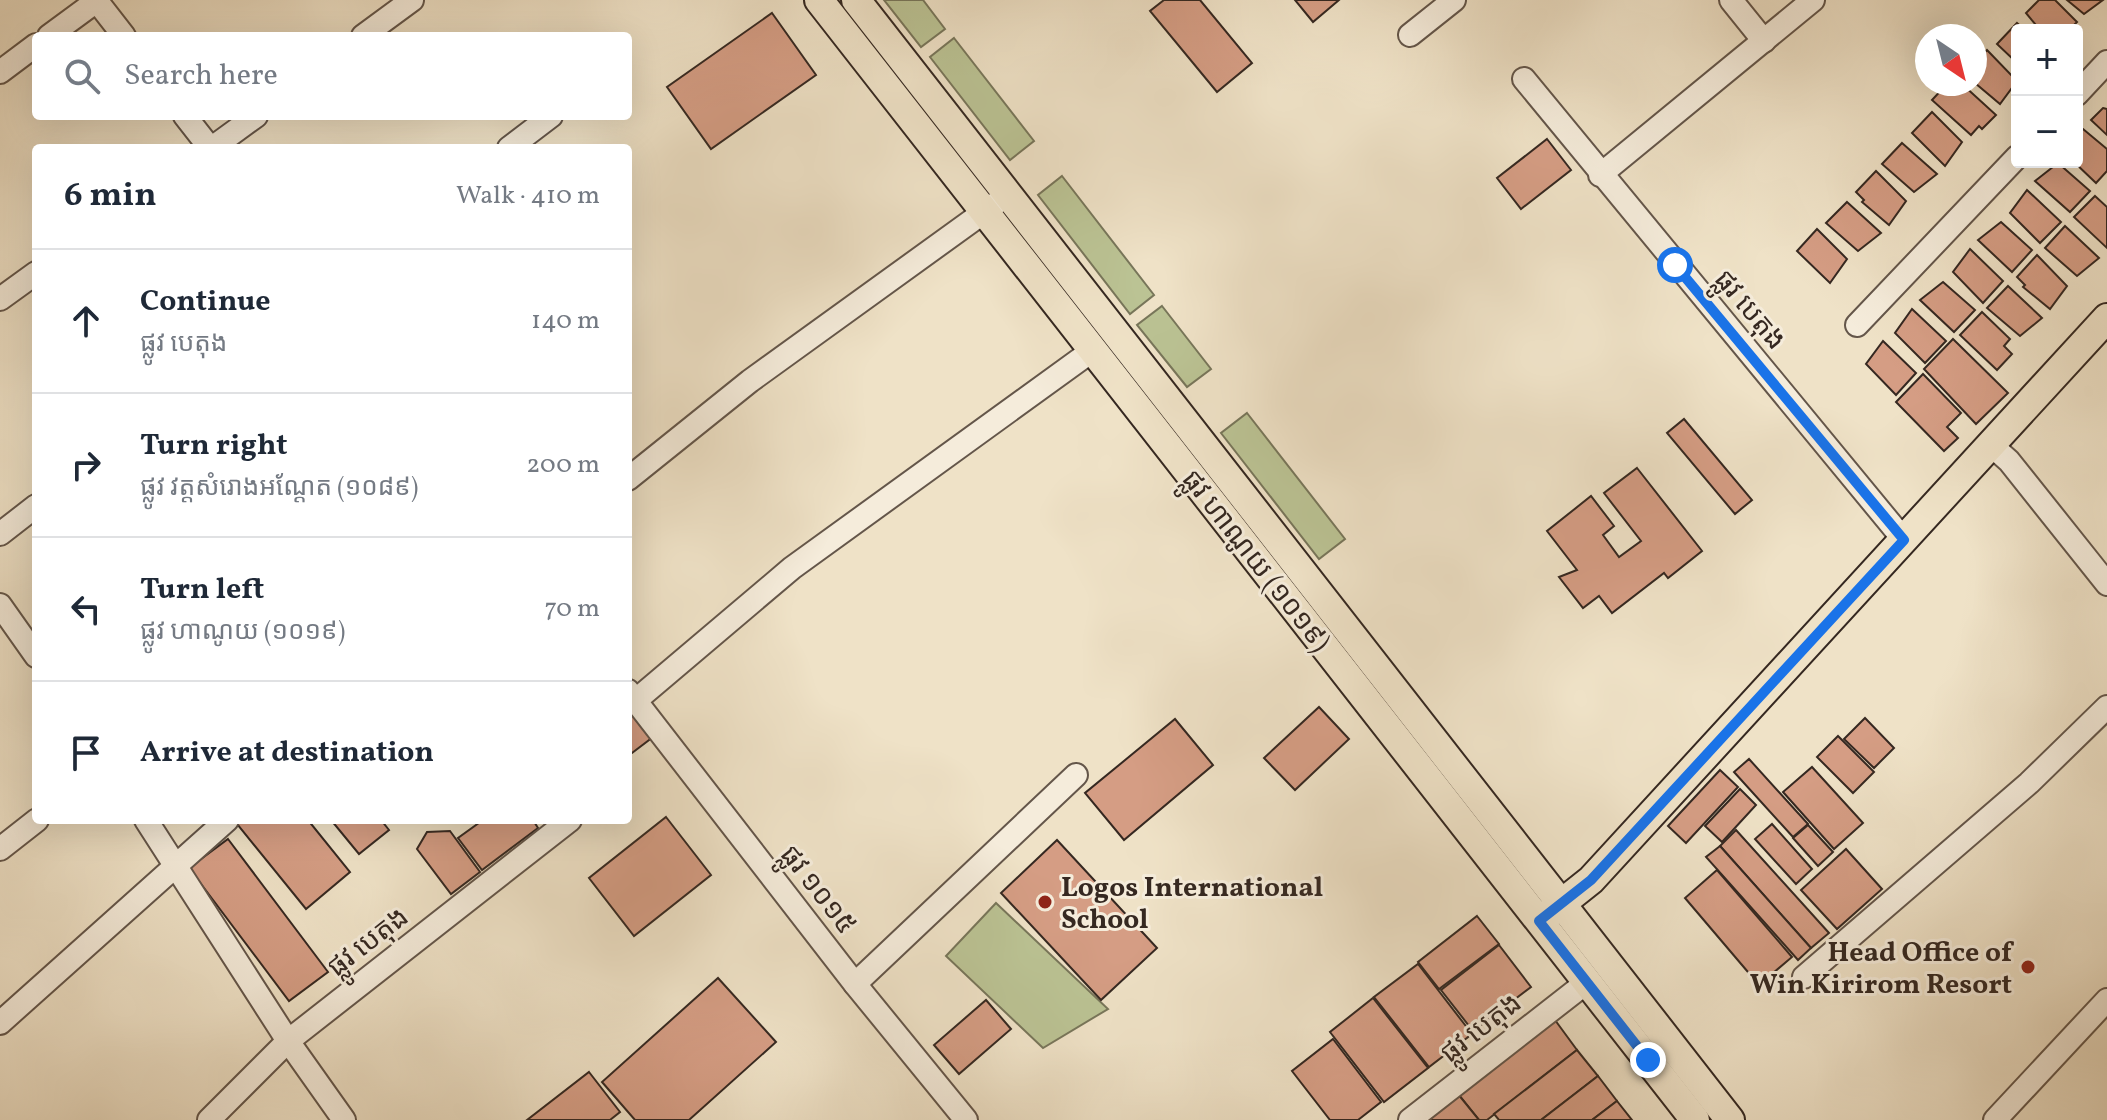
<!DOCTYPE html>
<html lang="en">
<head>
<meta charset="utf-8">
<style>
	:root { --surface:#fff; --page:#f2f2f3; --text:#1f2937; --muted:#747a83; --line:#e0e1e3 }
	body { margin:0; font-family:Vollkorn,"Noto Sans Khmer",serif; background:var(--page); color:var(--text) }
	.controls { position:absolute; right:24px; top:24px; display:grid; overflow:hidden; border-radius:8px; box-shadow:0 8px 32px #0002 }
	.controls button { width:72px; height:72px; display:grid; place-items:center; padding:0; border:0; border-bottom:2px solid var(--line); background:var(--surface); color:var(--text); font:40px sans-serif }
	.compass { position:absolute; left:1915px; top:24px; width:72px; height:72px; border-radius:50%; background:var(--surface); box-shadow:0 8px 32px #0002; rotate:145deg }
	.stop { position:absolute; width:24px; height:24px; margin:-18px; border:6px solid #1a73e8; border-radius:50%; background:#fff }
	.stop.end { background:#1a73e8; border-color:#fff; box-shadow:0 2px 8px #0008 }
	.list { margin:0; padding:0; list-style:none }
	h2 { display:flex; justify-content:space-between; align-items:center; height:104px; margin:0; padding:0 32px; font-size:34px }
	h2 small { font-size:26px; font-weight:400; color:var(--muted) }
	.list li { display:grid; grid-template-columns:52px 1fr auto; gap:24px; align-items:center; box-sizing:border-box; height:144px; padding:0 32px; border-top:2px solid var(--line) }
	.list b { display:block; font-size:30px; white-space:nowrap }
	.list p { margin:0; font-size:26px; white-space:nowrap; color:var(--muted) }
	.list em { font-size:26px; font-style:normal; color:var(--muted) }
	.icon { flex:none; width:44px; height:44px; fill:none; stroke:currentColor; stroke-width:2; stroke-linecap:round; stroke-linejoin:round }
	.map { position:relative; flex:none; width:2107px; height:1120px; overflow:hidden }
	.search { position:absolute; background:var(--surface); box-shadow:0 8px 32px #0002; left:32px; top:32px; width:600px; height:88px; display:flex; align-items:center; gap:20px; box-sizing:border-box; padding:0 28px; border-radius:8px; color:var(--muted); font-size:30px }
	.panel { position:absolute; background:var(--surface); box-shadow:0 8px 32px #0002; left:32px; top:144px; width:600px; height:680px; border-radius:8px }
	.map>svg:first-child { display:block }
	.green { fill:#bbc394; stroke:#78765a; stroke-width:2 }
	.building { fill:#d59d84; stroke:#352821; stroke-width:2 }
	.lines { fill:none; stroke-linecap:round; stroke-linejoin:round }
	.minor-casing { stroke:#64564a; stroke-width:26 }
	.major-casing { stroke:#352821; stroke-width:32 }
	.minor { stroke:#f5ecdb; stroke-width:22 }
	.major { stroke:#efe2c7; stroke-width:28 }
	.route { stroke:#1a73e8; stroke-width:10 }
	.poi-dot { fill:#8f2418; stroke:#f5ecdb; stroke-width:3 }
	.labels { text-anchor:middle; stroke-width:6; stroke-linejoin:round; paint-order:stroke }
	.street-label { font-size:28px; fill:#352821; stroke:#f5ecdb }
	.poi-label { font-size:28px; font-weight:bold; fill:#352821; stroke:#f5ecdb; text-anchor:start }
</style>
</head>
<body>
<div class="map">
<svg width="2107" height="1120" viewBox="0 0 2107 1120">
	<rect width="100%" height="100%" fill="#efe2c7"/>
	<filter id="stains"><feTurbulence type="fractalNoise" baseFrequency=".0025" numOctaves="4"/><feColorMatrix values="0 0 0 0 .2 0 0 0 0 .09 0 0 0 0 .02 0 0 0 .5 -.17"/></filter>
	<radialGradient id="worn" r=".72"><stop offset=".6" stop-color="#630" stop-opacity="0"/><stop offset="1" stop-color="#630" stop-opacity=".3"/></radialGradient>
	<g class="green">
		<polygon points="884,0 923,0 945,29 921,47"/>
		<polygon points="954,38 1034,141 1010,160 930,57"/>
		<polygon points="1062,176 1154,295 1130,314 1038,195"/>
		<polygon points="1162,306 1211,369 1187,387 1137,325"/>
		<polygon points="1247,413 1345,539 1319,559 1221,433"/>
		<polygon points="996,903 1108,1009 1043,1048 946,956"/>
	</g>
	<g class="building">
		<polygon points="1164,0 1200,0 1252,63 1217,92 1150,11"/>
		<polygon points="1295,0 1339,0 1313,22"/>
		<polygon points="2039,0 2055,0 2077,22 2069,30 2040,30 2026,13"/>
		<polygon points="2067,0 2103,0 2084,14"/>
		<polygon points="772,13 816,75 711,149 667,87"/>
		<polygon points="2017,23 2025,30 2017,30 2017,63 1997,44"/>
		<polygon points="1987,50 2017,81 2000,104 1975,83 1975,63"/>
		<polygon points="1947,84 1962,84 1996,115 1982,129 1979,126 1971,135 1932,100"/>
		<polygon points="2103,108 2107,109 2107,135 2091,120"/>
		<polygon points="1932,112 1962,142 1945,166 1912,133"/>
		<polygon points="2083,129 2107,149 2107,171 2096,183 2074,162 2077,162 2077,135"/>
		<polygon points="1547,139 1571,170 1521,209 1497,178"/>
		<polygon points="1902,143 1937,174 1914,192 1882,164"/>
		<polygon points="2058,163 2090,191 2070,212 2035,181"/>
		<polygon points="1876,171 1906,201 1889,225 1862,202 1864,200 1856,192"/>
		<polygon points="2027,190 2061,222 2040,243 2010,213"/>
		<polygon points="2095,196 2107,207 2107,248 2074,217"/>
		<polygon points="1847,202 1881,233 1858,251 1826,223"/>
		<polygon points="2001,222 2032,250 2012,272 1978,240"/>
		<polygon points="2065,226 2099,258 2077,276 2045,248"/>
		<polygon points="1817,229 1847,259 1830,283 1797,251"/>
		<polygon points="1970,249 2003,281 1983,303 1953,272"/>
		<polygon points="2037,255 2067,286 2050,309 2023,287 2025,285 2017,277"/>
		<polygon points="1943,282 1975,310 1954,332 1920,300"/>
		<polygon points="2008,286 2042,318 2020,336 1987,308"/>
		<polygon points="1912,309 1946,341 1925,363 1895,333"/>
		<polygon points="1982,312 2010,339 2004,346 2012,354 1997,370 1960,335"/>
		<polygon points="1953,339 2008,393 1976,424 1924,369"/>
		<polygon points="1883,341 1916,373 1896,395 1866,364"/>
		<polygon points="1923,374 1961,413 1947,427 1958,438 1944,451 1896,402"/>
		<polygon points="1684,419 1752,500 1735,514 1667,433"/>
		<polygon points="1637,468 1702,551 1668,578 1664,573 1612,613 1599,596 1583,608 1559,577 1577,570 1547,531 1591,496 1614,526 1603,535 1619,557 1641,541 1604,493"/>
		<polygon points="628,703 653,737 628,756"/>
		<polygon points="1319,707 1349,739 1295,790 1264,758"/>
		<polygon points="1865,718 1894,748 1874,768 1844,739"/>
		<polygon points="1175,719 1213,765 1124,840 1085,793"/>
		<polygon points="1838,736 1874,772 1853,793 1817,757"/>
		<polygon points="1749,759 1808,824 1793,837 1734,772"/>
		<polygon points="1812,767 1863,823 1834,849 1783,792"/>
		<polygon points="1720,770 1738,787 1686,843 1668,826"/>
		<polygon points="1740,789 1756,805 1722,842 1705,826"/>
		<polygon points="666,817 711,875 634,936 589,878"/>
		<polygon points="242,820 308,820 350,872 306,909 237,824"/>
		<polygon points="331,820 381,820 389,830 359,854"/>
		<polygon points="483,820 533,820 538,828 482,870 458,838"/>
		<polygon points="1772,824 1812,869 1796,884 1755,839"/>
		<polygon points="1808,825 1833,852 1818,866 1793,838"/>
		<polygon points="1736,830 1829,933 1811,948 1720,846"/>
		<polygon points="450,831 480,872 451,894 417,849 427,832"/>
		<polygon points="228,839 328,972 289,1001 189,868"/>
		<polygon points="1057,840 1157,948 1101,1000 1001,893"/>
		<polygon points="1720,846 1811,948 1798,960 1706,857"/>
		<polygon points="1846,849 1882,889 1837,929 1801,890"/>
		<polygon points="1717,870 1792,957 1759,985 1685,898"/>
		<polygon points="1477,916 1499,944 1439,989 1418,962"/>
		<polygon points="1499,945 1531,987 1473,1031 1441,990"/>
		<polygon points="1418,964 1472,1034 1429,1067 1374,997"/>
		<polygon points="718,978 776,1042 689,1120 635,1120 602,1082"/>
		<polygon points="1373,998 1428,1068 1384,1102 1330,1032"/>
		<polygon points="986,1000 1011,1029 959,1074 934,1045"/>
		<polygon points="1555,1020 1577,1050 1487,1120 1479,1120 1458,1094"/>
		<polygon points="1333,1039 1381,1102 1358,1120 1330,1120 1292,1071"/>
		<polygon points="1577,1050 1598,1076 1541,1120 1499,1120 1494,1114"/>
		<polygon points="589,1072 620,1112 610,1120 527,1120"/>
		<polygon points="1598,1076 1617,1101 1592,1120 1541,1120"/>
		<polygon points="1458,1094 1479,1120 1424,1120"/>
		<polygon points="1617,1101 1632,1120 1592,1120"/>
	</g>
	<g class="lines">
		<g class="minor-casing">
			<g id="minor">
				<polyline points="96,0 124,36"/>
				<polyline points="1731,0 1764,41"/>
				<polyline points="1410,35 1454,0"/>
				<polyline points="49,36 98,0"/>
				<polyline points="363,36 412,0"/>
				<polyline points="0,72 36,45"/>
				<polyline points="1524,79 1904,540"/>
				<polyline points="2077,94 2107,62"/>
				<polyline points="185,116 210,148"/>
				<polyline points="212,148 256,116"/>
				<polyline points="509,148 551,116"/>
				<polyline points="1600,175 1813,0"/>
				<polyline points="0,299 36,273"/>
				<polyline points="1857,325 2017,157"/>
				<polyline points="1991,445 2009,461 2107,584"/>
				<polyline points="628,479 750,381 995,204"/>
				<polyline points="0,534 36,506"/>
				<polyline points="0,605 36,656"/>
				<polyline points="628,691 855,984 966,1120"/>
				<polyline points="635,701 792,568 1093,350"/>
				<polyline points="146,820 288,1041 344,1120"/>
				<polyline points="0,849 37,820"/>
				<polyline points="1804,977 2029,783 2107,707"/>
				<polyline points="855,984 1076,775"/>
				<polyline points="0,1023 227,820"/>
				<polyline points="209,1120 288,1041 570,820"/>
				<polyline points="1410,1120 1587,982"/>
				<polyline points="1995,1120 2107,1000"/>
			</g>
		</g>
		<g class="major-casing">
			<g id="major">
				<polyline points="819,0 1695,1120"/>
				<polyline points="856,0 1730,1120"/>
				<polyline points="1547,915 1591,880 2107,318"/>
			</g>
		</g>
		<use href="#minor" class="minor"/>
		<use href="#major" class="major"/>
	</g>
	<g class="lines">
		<polyline class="route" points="1648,1060 1539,921 1591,880 1904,540 1675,265"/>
	</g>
	<g class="poi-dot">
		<circle cx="1045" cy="902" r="8"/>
		<circle cx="2028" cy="967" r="8"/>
	</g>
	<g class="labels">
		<g class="street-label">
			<text transform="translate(1751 309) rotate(50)" y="10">ផ្លូវ បេតុង</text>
			<text transform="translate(1257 560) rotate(52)" y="10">ផ្លូវ ហាណូយ (១០១៩)</text>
			<text transform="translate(819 889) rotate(52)" y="10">ផ្លូវ ១០១៥</text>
			<text transform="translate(367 941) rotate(-38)" y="10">ផ្លូវ បេតុង</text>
			<text transform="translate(1480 1027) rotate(-38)" y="10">ផ្លូវ បេតុង</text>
		</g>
		<g class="poi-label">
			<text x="1061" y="896">Logos International<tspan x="1061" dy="32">School</tspan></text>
			<text x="2012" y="961" text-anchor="end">Head Office of<tspan x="2012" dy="32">Win Kirirom Resort</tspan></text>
		</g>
	</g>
	<rect width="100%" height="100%" filter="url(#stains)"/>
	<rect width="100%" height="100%" fill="url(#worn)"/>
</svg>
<div class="controls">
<button>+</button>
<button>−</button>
</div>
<svg class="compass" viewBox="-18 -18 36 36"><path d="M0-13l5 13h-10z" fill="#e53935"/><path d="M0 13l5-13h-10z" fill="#747a83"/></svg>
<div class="stop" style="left:1675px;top:265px"></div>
<div class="stop end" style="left:1648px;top:1060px"></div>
<div class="search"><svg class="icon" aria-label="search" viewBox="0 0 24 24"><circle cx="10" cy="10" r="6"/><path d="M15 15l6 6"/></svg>Search here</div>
<section class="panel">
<h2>6 min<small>Walk · 410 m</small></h2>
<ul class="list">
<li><svg class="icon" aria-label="ahead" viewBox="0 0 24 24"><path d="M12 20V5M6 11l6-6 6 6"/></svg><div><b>Continue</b><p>ផ្លូវ បេតុង</p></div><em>140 m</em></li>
<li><svg class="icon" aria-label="right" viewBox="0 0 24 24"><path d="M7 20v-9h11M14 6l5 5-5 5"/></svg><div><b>Turn right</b><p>ផ្លូវ វត្តសំរោងអណ្ដែត (១០៨៩)</p></div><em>200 m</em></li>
<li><svg class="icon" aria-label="left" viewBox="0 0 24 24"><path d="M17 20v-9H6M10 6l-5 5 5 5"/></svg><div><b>Turn left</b><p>ផ្លូវ ហាណូយ (១០១៩)</p></div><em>70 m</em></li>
<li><svg class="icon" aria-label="arrive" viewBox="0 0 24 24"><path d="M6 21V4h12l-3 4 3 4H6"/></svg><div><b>Arrive at destination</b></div></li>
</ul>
</section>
</div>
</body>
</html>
